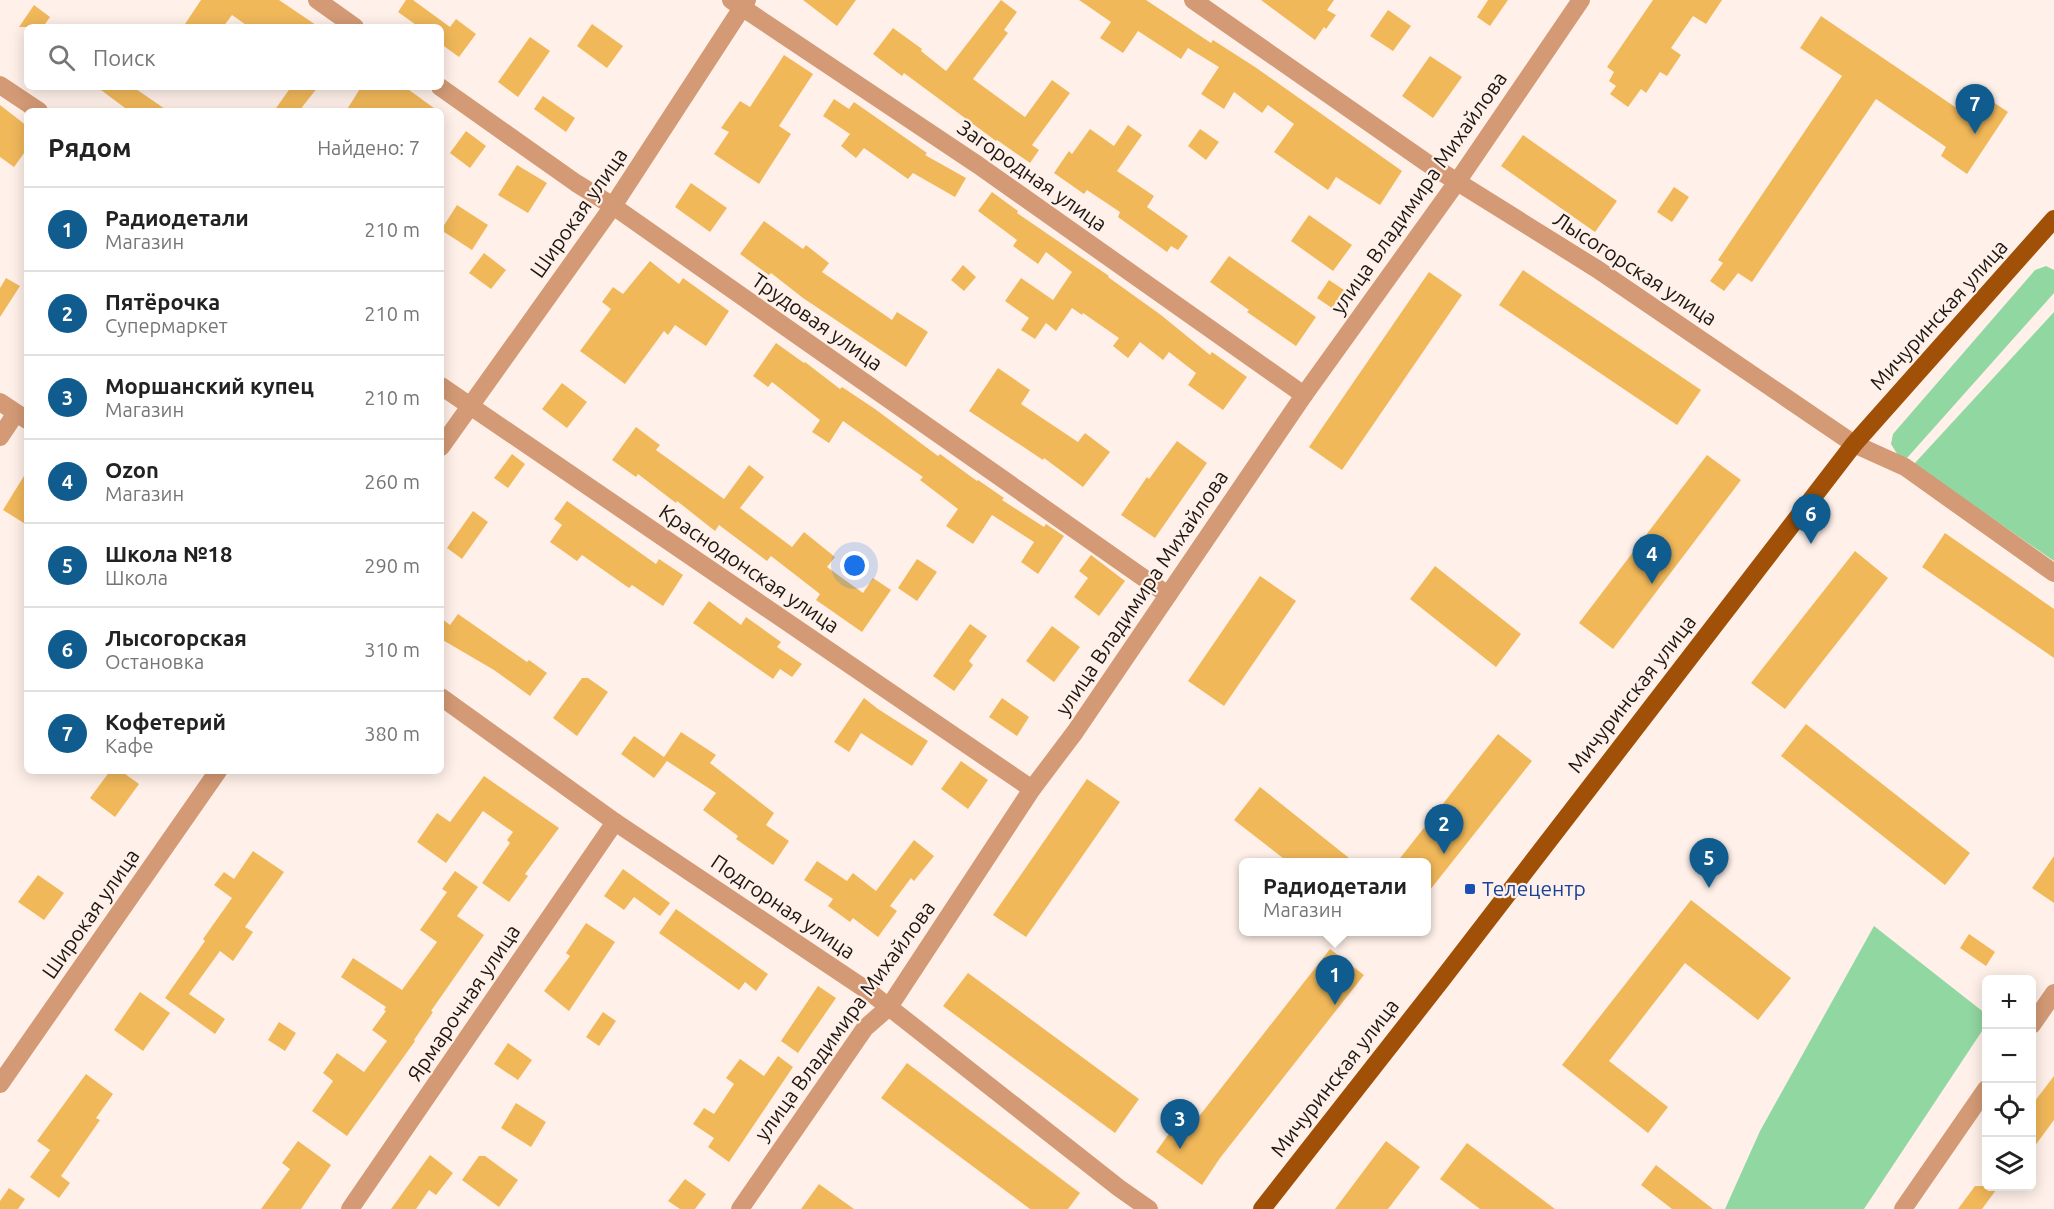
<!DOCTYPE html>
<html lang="ru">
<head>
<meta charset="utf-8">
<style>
	:root { --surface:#fff; --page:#f2f2f2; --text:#222; --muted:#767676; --line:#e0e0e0; --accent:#105c8f }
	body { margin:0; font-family:Ubuntu,sans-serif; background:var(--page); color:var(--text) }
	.controls { position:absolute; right:18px; bottom:18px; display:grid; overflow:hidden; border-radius:9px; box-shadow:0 3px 15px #0003 }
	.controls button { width:54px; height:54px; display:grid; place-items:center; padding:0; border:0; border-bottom:2px solid var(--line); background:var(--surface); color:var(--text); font:30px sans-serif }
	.you { position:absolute; left:855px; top:566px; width:21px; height:21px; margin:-15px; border:4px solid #fff; border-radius:50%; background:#1a73e8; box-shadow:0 0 0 9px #1a73e833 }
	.badge { display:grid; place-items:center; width:39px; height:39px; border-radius:50%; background:var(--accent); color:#fff; font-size:20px; font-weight:700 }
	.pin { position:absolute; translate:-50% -50px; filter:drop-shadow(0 2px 3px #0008) }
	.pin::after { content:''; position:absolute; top:32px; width:21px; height:18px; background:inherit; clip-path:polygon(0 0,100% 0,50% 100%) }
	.popup { position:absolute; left:1239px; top:858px; width:192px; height:78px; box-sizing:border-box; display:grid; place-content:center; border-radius:9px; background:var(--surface); filter:drop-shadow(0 2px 4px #0005); font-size:20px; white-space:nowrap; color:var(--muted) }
	.popup b { font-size:22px; color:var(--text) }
	.popup::after { content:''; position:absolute; left:50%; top:100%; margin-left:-12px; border:12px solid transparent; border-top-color:var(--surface) }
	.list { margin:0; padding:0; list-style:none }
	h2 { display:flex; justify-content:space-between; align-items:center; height:78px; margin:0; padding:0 24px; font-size:26px }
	h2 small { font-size:20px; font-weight:400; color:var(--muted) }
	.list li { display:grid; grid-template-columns:39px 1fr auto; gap:18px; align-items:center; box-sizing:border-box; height:84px; padding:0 24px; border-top:2px solid var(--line) }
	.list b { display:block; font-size:22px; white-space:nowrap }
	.list p { margin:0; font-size:20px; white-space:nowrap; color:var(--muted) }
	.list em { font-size:20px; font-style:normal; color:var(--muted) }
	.icon { flex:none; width:33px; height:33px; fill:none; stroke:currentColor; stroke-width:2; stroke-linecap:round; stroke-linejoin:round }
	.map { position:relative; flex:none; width:2054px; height:1209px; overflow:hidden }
	.search { position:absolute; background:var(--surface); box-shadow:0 3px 15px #0003; left:24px; top:24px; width:420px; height:66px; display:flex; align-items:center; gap:15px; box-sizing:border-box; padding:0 21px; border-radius:9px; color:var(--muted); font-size:22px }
	.panel { position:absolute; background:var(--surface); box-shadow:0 3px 15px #0003; left:24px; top:108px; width:420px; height:666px; border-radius:9px }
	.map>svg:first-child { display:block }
	.green { fill:#91d7a1 }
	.building { fill:#f1b85a }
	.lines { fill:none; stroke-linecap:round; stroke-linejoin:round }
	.minor { stroke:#d39a75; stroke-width:18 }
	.major { stroke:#a15107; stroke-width:18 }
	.transit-dot { fill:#1a4fb4; stroke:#fff1e9; stroke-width:2 }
	.labels { text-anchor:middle; stroke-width:4.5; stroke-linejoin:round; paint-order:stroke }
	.street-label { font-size:21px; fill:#1d1713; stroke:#fff1e9 }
	.transit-label { font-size:21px; fill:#164399; stroke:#fff1e9; text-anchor:start }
</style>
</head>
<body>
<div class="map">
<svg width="2054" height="1209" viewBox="0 0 2054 1209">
	<rect width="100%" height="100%" fill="#fff1e9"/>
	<g class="green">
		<polygon points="2046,266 2054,270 2054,293 1907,458 1899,457 1891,444 1893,434 2035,270"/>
		<polygon points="2054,312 2054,561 1914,464"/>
		<polygon points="1874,926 1986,1014 1986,1025 1864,1209 1725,1209 1760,1131"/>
	</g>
	<g class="building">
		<polygon points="201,0 279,0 319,27 249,27 232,15 223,27 183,27"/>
		<polygon points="406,0 413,0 450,27 456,19 476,34 459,57 441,44 441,27 419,27 398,12"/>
		<polygon points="803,0 856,0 837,26"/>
		<polygon points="1001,0 1017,12 1004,30 1008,33 973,79 1025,117 1052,80 1070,93 1032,145 1039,150 1030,163 997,140 996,141 904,73 902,76 873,54 893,28 922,49 921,51 946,71"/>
		<polygon points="1079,0 1146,0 1211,43 1213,40 1255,67 1402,171 1380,205 1336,177 1328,190 1274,152 1294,124 1268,105 1262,113 1234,92 1224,109 1201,94 1219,67 1188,48 1181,59 1138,31 1123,53 1100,38 1111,22"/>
		<polygon points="1261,0 1334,0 1327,10 1336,15 1326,29 1324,27 1315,40"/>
		<polygon points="1488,0 1508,0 1490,26 1477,17"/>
		<polygon points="1653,0 1722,0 1706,24 1693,16 1671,48 1681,55 1667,76 1660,72 1646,93 1641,89 1628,107 1610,94 1616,86 1609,81 1614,72 1607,67"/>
		<polygon points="34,5 50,17 43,27 19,27"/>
		<polygon points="1388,10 1411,26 1393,51 1370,36"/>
		<polygon points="1821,16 1967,115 1981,94 2008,112 1967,174 1941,156 1946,147 1876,99 1752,282 1738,273 1724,291 1710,281 1723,263 1718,260 1842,76 1800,48"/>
		<polygon points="592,24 623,46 607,68 577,46"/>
		<polygon points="530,37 550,51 518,97 498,82"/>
		<polygon points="784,55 813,74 779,126 791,134 759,184 714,154 729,132 721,128 740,101 750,107"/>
		<polygon points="1430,56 1462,77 1433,118 1402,96"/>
		<polygon points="97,87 133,87 168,111 129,111"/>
		<polygon points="291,87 318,87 299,111 274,111"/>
		<polygon points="361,87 405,87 438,111 346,111"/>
		<polygon points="543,96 575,118 566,132 534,109"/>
		<polygon points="834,99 849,109 854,102 927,153 925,155 966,178 955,197 913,173 908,179 864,148 856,158 841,146 850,134 823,116"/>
		<polygon points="0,105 27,126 27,149 14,167 0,157"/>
		<polygon points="1128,125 1142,135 1117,171 1154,196 1147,207 1188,236 1178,250 1171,246 1167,252 1118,217 1120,212 1087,190 1084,194 1054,173 1069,151 1072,154 1090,129 1114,146"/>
		<polygon points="1200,129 1219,142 1206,160 1188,146"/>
		<polygon points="466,131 486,146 470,168 450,153"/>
		<polygon points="1523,135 1617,201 1595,232 1501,166"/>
		<polygon points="517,165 547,183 528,213 498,195"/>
		<polygon points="691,183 727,208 710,232 675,207"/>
		<polygon points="1674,187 1689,197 1672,222 1657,212"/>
		<polygon points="992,192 1018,211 1017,213 1109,276 1108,277 1161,315 1210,355 1212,352 1247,377 1223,410 1188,385 1196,373 1169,352 1163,360 1140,342 1128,358 1113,346 1119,338 1083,313 1082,315 1072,308 1056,331 1046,323 1035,339 1021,330 1029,318 1005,301 1021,278 1053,300 1072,272 1046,252 1038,264 1013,246 1017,240 978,211"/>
		<polygon points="457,205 488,225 472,250 441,230"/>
		<polygon points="1309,215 1352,245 1333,271 1291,241"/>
		<polygon points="764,221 803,249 806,245 829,263 822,272 892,320 897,312 928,332 906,367 803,298 771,273 769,275 740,254"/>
		<polygon points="484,253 506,270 491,289 469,273"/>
		<polygon points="1229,256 1316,317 1296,346 1247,312 1249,310 1210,282"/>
		<polygon points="650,261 679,284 683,278 729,311 706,346 675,325 668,335 664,331 625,384 580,351 611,309 602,302 613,287 623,294"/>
		<polygon points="963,265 976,277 964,291 951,280"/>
		<polygon points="1523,270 1701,390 1677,425 1499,305"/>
		<polygon points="1429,272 1462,295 1342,470 1309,447"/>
		<polygon points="6,278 20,286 0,317 0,288"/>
		<polygon points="1329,280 1344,290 1332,308 1317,298"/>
		<polygon points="776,343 804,363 805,362 840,389 842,387 875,409 938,456 940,454 977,481 978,480 1004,498 1002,500 1044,527 1046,524 1064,536 1038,574 1021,562 1034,542 992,515 973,544 946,526 958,509 920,480 923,477 843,421 829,443 812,432 820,420 772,382 768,387 753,376"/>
		<polygon points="998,368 1030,390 1021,404 1078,442 1085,433 1110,452 1083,487 1044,458 1043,460 969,411"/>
		<polygon points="562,383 587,402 567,428 542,409"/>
		<polygon points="636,427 660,445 656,450 724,499 749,465 764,477 740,508 792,547 804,532 835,557 827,567 863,593 873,578 891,590 862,632 816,600 820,594 771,556 767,561 719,525 715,531 677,501 676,503 638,474 636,477 612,460"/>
		<polygon points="1177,441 1207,463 1155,538 1121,515 1147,477 1149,479"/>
		<polygon points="512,454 525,464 508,488 494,478"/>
		<polygon points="1707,455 1741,480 1613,649 1579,623"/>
		<polygon points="27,471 27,525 3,510"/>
		<polygon points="567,501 656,564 659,559 683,575 663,606 632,585 629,588 582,555 577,561 550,542 562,525 554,519"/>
		<polygon points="473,511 488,522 462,559 447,548"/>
		<polygon points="1945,533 2054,609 2054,658 1922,567"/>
		<polygon points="1855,551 1888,578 1785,709 1751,683"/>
		<polygon points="1091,555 1125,581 1099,616 1074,597 1088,578 1079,571"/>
		<polygon points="917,559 937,572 917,601 898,588"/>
		<polygon points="1435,566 1521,634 1496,667 1410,599"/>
		<polygon points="1260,576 1296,601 1224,706 1188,681"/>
		<polygon points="709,601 741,625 746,617 781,642 777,647 802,664 792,677 780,669 773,679 693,623"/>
		<polygon points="458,614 527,662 529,660 547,673 530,696 494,670 441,639 441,618 450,625"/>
		<polygon points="970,624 987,636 969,661 973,665 954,691 933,676"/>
		<polygon points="1052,626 1080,647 1054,682 1026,661"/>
		<polygon points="582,678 588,678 608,692 577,736 553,718"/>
		<polygon points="864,698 878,709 928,741 912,766 861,733 849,752 834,742"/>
		<polygon points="1002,698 1029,717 1017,736 989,717"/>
		<polygon points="1806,724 1970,853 1945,885 1781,756"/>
		<polygon points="681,732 716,755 710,763 774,813 766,825 789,841 773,865 736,839 738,836 703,810 716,793 667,761 654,778 621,754 634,736 664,757"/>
		<polygon points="1498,734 1532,761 1426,895 1426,862 1397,862"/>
		<polygon points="961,761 988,780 968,809 941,789"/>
		<polygon points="110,771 121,771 139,784 115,817 90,798"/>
		<polygon points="484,776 559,828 525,874 528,876 509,902 482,883 510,843 507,840 513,832 483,811 446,863 417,842 437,813 450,822"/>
		<polygon points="1087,779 1120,802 1026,937 993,915"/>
		<polygon points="1260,787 1354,862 1288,862 1234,820"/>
		<polygon points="914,840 934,856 914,881 911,878 890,906 897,911 878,937 853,918 850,922 828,906 833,899 804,880 817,861 847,881 853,873 876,891"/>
		<polygon points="253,851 284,872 245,927 253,932 233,961 220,951 189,994 225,1019 215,1034 165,998 205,941 203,939 232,898 214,885 224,872 234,879"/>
		<polygon points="2054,856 2054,903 2032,888"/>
		<polygon points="623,869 670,903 660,916 634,897 624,910 604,896"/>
		<polygon points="455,871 478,887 457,916 484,935 431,1011 433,1012 414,1040 415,1041 347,1136 312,1111 333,1081 323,1073 337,1053 364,1072 387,1041 372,1030 386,1011 384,1010 386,1007 341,977 353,958 402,990 437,942 420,930 447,892 442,889"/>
		<polygon points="38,875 64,893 44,920 18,902"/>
		<polygon points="1691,900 1791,978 1758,1020 1685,963 1609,1061 1668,1107 1648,1133 1562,1065"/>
		<polygon points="676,909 768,974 756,991 745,982 739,990 659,933"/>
		<polygon points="586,923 615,942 569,1011 544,991 570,956 566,953"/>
		<polygon points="1969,934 1995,952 1986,966 1960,948"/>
		<polygon points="1330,949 1364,975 1220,1158 1202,1185 1156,1152 1175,1125 1186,1133"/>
		<polygon points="968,973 1139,1099 1115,1133 943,1006"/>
		<polygon points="818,986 836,998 798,1053 781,1041"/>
		<polygon points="140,992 170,1013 143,1051 114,1030"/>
		<polygon points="603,1012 616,1021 599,1046 586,1037"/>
		<polygon points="279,1022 296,1033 285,1051 268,1040"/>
		<polygon points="508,1043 532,1060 518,1080 494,1064"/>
		<polygon points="778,1056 793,1067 729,1162 708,1147 714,1138 693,1124 704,1108 714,1114 734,1084 726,1078 740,1059 764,1076"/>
		<polygon points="907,1063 1080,1193 1068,1209 1030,1209 881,1098"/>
		<polygon points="86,1074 113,1094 96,1118 100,1120 61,1176 70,1183 59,1198 30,1177 50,1150 37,1141"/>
		<polygon points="2054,1076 2054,1120 2031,1151 2031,1106"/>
		<polygon points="516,1103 546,1122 531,1147 501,1128"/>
		<polygon points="298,1141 331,1165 301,1209 261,1209 290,1169 282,1163"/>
		<polygon points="1386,1141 1420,1167 1388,1209 1335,1209"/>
		<polygon points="1467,1143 1555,1209 1480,1209 1440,1179"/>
		<polygon points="430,1155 453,1173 436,1195 429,1190 416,1209 391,1209"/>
		<polygon points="479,1156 485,1156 518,1180 499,1207 462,1180"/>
		<polygon points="1656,1165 1713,1209 1672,1209 1641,1185"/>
		<polygon points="685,1179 706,1194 695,1209 680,1209 668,1201"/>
		<polygon points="819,1184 854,1209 801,1209"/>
		<polygon points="1975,1186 1999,1186 1982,1209 1958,1209"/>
		<polygon points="9,1188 25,1199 18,1209 0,1209 0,1201"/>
	</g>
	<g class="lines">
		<g class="minor">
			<polyline points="317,0 355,27"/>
			<polyline points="731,0 978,165 1304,395"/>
			<polyline points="1193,0 1427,163 1597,269 1854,444 1905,467 2054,573"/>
			<polyline points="0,85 39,111"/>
			<polyline points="440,87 576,183 613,206 1168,595"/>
			<polyline points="441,386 1032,789"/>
			<polyline points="0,402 27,420"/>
			<polyline points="0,437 16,413"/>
			<polyline points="441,447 613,206 747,0"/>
			<polyline points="441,697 615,822 871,993 1119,1188 1149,1209"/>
			<polyline points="2032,1025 2054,993"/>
			<polyline points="0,1084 218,771"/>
			<polyline points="350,1209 615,822"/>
			<polyline points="740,1209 865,1028 889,1007 1032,789 1075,732 1304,395 1457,182 1581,0"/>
			<polyline points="1903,1209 1986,1089"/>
		</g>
		<polyline class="major" points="1262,1209 1440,982 1854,444 2054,219"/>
	</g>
	<rect class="transit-dot" x="1464" y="883" width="12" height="12" rx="3"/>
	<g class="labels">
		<g class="street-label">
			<text transform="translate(1032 176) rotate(35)" y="7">Загородная улица</text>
			<text transform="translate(1419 193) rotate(-55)" y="7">улица Владимира Михайлова</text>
			<text transform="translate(579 213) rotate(-55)" y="7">Широкая улица</text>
			<text transform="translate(1635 269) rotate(33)" y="7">Лысогорская улица</text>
			<text transform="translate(1939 315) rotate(-48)" y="7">Мичуринская улица</text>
			<text transform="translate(817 322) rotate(35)" y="7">Трудовая улица</text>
			<text transform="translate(749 569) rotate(34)" y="7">Краснодонская улица</text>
			<text transform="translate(1142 593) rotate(-56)" y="7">улица Владимира Михайлова</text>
			<text transform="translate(1632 694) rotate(-52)" y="7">Мичуринская улица</text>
			<text transform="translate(783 907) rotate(34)" y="7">Подгорная улица</text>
			<text transform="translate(91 914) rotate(-55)" y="7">Широкая улица</text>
			<text transform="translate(464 1003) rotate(-56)" y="7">Ярмарочная улица</text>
			<text transform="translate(845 1021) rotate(-54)" y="7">улица Владимира Михайлова</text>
			<text transform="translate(1335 1078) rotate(-52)" y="7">Мичуринская улица</text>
		</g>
		<g class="transit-label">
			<text x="1482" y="896">Телецентр</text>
		</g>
	</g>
</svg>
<div class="controls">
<button>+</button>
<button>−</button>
<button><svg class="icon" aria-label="locate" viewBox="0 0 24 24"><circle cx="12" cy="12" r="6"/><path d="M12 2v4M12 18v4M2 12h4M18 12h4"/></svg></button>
<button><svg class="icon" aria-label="layers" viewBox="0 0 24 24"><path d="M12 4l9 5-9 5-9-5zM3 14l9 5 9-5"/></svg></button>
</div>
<div class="you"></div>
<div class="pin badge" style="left:1335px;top:1005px">1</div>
<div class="popup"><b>Радиодетали</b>Магазин</div>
<div class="pin badge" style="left:1444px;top:854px">2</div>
<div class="pin badge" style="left:1180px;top:1149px">3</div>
<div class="pin badge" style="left:1652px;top:584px">4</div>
<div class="pin badge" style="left:1709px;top:888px">5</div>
<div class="pin badge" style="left:1811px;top:544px">6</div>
<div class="pin badge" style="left:1975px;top:134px">7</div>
<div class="search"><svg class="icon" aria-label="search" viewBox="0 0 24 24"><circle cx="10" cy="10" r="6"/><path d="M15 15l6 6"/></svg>Поиск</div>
<section class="panel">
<h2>Рядом<small>Найдено: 7</small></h2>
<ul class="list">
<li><span class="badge">1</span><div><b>Радиодетали</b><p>Магазин</p></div><em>210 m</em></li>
<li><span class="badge">2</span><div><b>Пятёрочка</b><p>Супермаркет</p></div><em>210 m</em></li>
<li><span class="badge">3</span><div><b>Моршанский купец</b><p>Магазин</p></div><em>210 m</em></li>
<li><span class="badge">4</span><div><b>Ozon</b><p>Магазин</p></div><em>260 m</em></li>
<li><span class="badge">5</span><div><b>Школа №18</b><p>Школа</p></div><em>290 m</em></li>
<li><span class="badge">6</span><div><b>Лысогорская</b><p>Остановка</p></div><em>310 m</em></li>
<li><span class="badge">7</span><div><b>Кофетерий</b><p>Кафе</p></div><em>380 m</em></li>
</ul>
</section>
</div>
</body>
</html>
